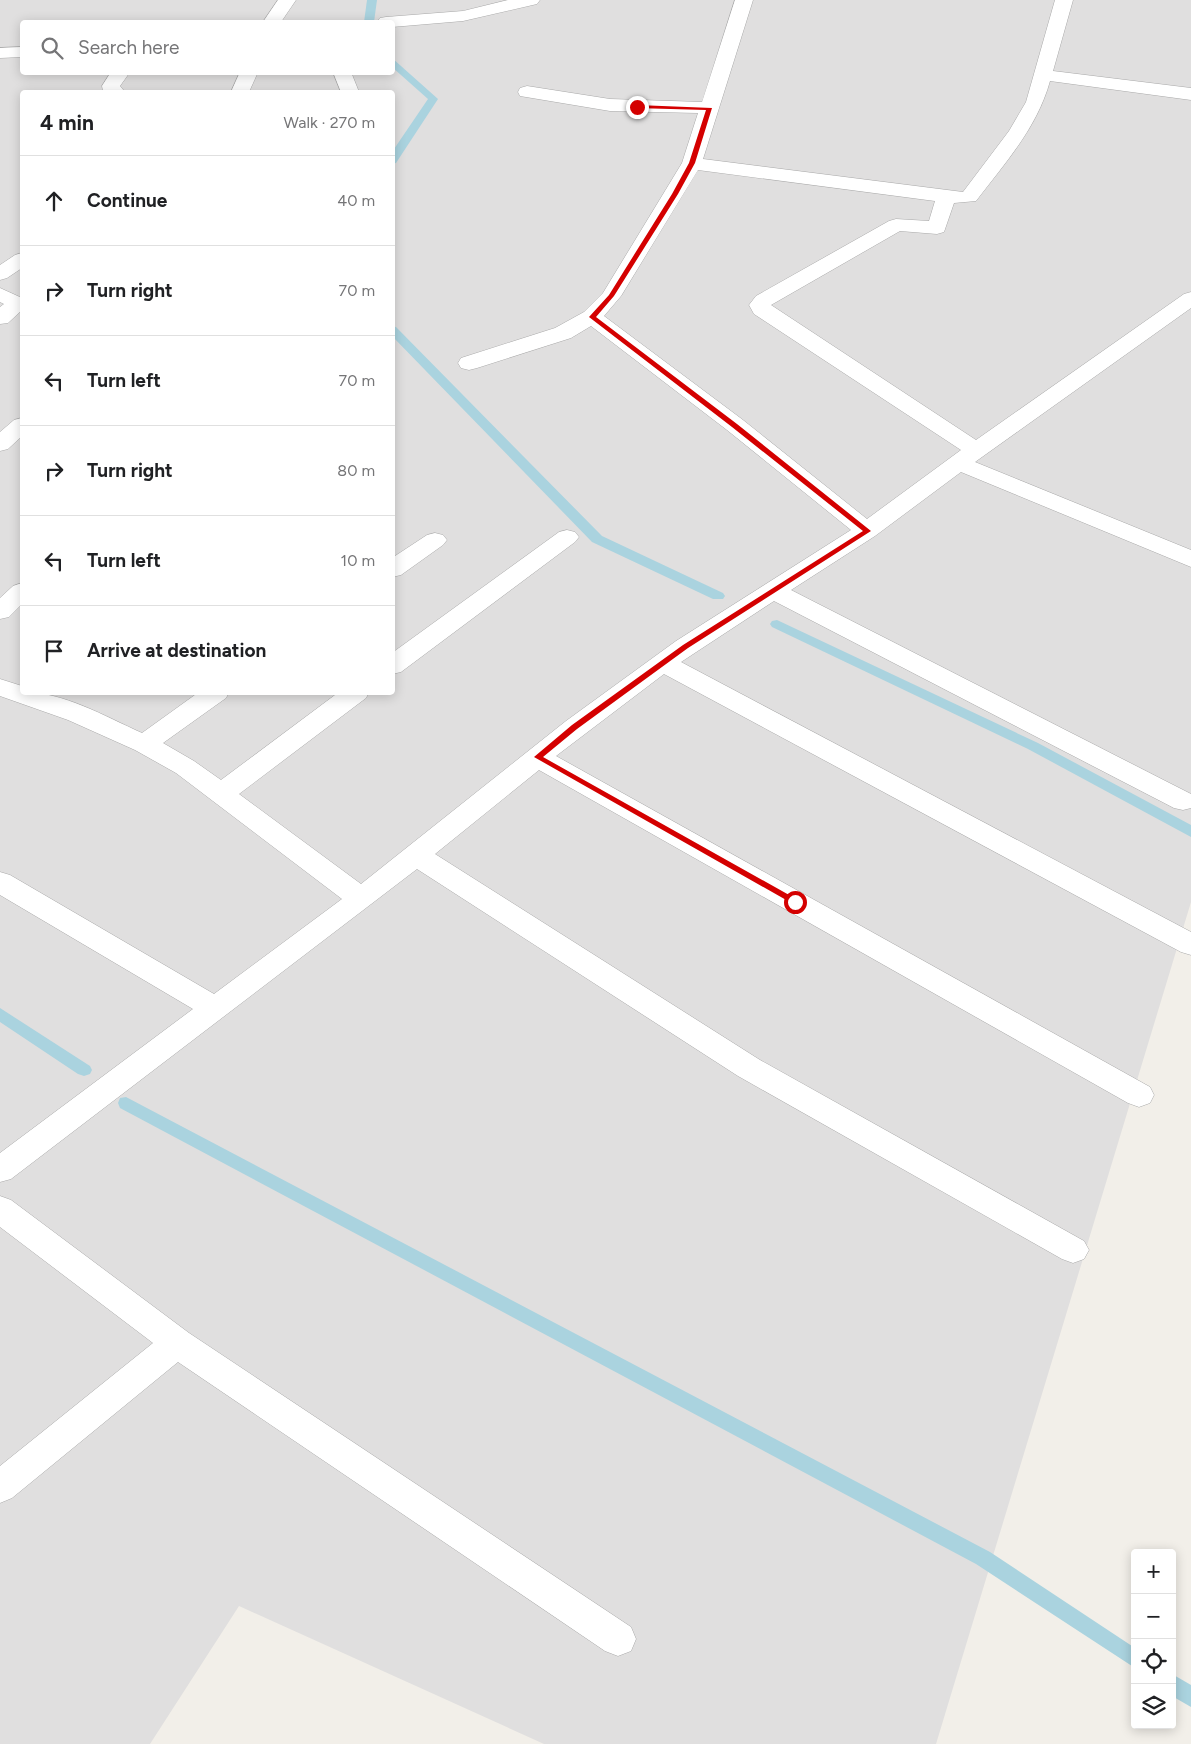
<!DOCTYPE html>
<html lang="en">
<head>
<meta charset="utf-8">
<style>
	:root { --surface:#fff; --page:#f6f6f6; --text:#202124; --muted:#757577; --line:#e0e0e0 }
	body { margin:0; font-family:Figtree,sans-serif; background:var(--page); color:var(--text) }
	.controls { position:absolute; right:15px; bottom:15px; display:grid; overflow:hidden; border-radius:5px; box-shadow:0 2px 12px #0003 }
	.controls button { width:45px; height:45px; display:grid; place-items:center; padding:0; border:0; border-bottom:1px solid var(--line); background:var(--surface); color:var(--text); font:25px sans-serif }
	.stop { position:absolute; width:15px; height:15px; margin:-11px; border:4px solid #d40000; border-radius:50%; background:#fff }
	.stop.end { background:#d40000; border-color:#fff; box-shadow:0 1px 5px #0008 }
	.list { margin:0; padding:0; list-style:none }
	h2 { display:flex; justify-content:space-between; align-items:center; height:65px; margin:0; padding:0 20px; font-size:21px }
	h2 small { font-size:16px; font-weight:400; color:var(--muted) }
	.list li { display:grid; grid-template-columns:32px 1fr auto; gap:15px; align-items:center; box-sizing:border-box; height:90px; padding:0 20px; border-top:1px solid var(--line) }
	.list b { display:block; font-size:19px; white-space:nowrap }
	.list em { font-size:16px; font-style:normal; color:var(--muted) }
	.icon { flex:none; width:28px; height:28px; fill:none; stroke:currentColor; stroke-width:2; stroke-linecap:round; stroke-linejoin:round }
	.map { position:relative; flex:none; width:1191px; height:1744px; overflow:hidden }
	.search { position:absolute; background:var(--surface); box-shadow:0 2px 12px #0003; left:20px; top:20px; width:375px; height:55px; display:flex; align-items:center; gap:12px; box-sizing:border-box; padding:0 18px; border-radius:5px; color:var(--muted); font-size:19px }
	.panel { position:absolute; background:var(--surface); box-shadow:0 2px 12px #0003; left:20px; top:90px; width:375px; height:605px; border-radius:5px }
	.map>svg:first-child { display:block }
	.residential { fill:#e0dfdf; fill-rule:evenodd }
	.lines { fill:none; stroke-linecap:round; stroke-linejoin:round }
	.stream { fill:#aad3df; fill-rule:evenodd }
	.street-casing { stroke:#a9a9a9; stroke-width:1 }
	.street { fill:#fff; fill-rule:evenodd }
	.route { fill:#d40000 }
</style>
</head>
<body>
<div class="map">
<svg width="1191" height="1744" viewBox="0 0 1191 1744">
	<rect width="100%" height="100%" fill="#f2efe9"/>
	<path class="residential" d="M0 0H1191V902L936 1744H544L239 1606 150 1744H0ZM22 22H392V72H22ZM22 92H392V692H22Z"/>
	<g class="lines">
		<g class="stream">
			<polygon points="367,0 377,0 374,22 364,22"/>
			<polygon points="392,58 438,99 396,163 392,164 392,152 428,99 392,67"/>
			<polygon points="392,326 396,327 602,536 723,593 725,596 723,599 713,599 592,542 392,336"/>
			<polygon points="777,620 1038,743 1191,825 1191,837 1028,749 772,627 770,624 772,621"/>
			<polygon points="0,1008 90,1066 92,1070 90,1074 84,1076 78,1074 0,1022"/>
			<polygon points="126,1097 990,1552 1135,1648 1135,1668 976,1564 120,1108 118,1103 120,1098"/>
			<polygon points="1172,1674 1191,1685 1191,1707 1172,1696"/>
		</g>
		<g class="street-casing">
			<g id="street">
				<polygon points="278,0 296,0 281,22 263,22"/>
				<polygon points="508,0 540,0 537,4 463,21 392,27 392,22 377,22 380,18 386,17 463,11"/>
				<path d="M735 0H753L703 159 963 192 1009 131 1026 102 1055 0H1073L1053 71 1191 88V100L1050 81C1037 128 1005 163 976 201L954 203 944 232 937 234 900 231 771 305 976 440 1184 294 1191 292V308L975 462 1191 550V567L961 472 875 536 791 590 1191 794V808L1183 810 1174 808 774 601 681 662 1191 932V955L1181 952 664 674 556 756 1150 1087 1154 1095 1150 1103 1139 1107 1128 1103 539 770 435 854 760 1060 1084 1241 1089 1250 1084 1259 1073 1263 1062 1259 738 1076 417 869 11 1179 0 1182V1153L193 1009 0 895V872L10 875 214 994 342 899 176 773 135 750 68 720 0 696V679L22 686V692C64 692 104 716 142 733L199 692H229L226 698 163 743 194 761 221 780 339 692H369L366 698 239 794 361 884 566 721 676 641 851 530 727 430 591 326 571 338 477 368 469 370 461 368 458 363 461 358 555 328 584 312 603 293 682 163 698 113 610 111 520 96 518 92 520 88 527 86 610 99 702 102ZM698 170 935 201 929 221 896 219 889 221 756 296 749 305 754 314 961 450 867 519 743 420 604 316 621 296Z"/>
				<polygon points="22,47 22,57 0,58 0,48"/>
				<polygon points="111,72 130,72 120,86 125,92 103,91 102,86"/>
				<polygon points="240,72 258,72 249,92 231,92"/>
				<polygon points="333,72 351,72 359,92 341,92"/>
				<polygon points="22,253 22,268 7,278 0,280 0,265 15,255"/>
				<polygon points="0,288 22,298 22,310 8,323 0,324 0,307 4,304 0,302"/>
				<polygon points="22,418 22,436 8,449 0,451 0,432 14,420"/>
				<polygon points="567,530 575,532 579,537 575,542 401,672 392,674 392,653 559,532"/>
				<polygon points="435,533 443,535 447,540 443,545 401,575 392,577 392,558 427,535"/>
				<polygon points="22,583 22,604 9,617 0,619 0,598 13,586"/>
				<polygon points="0,1196 11,1200 189,1333 631,1627 636,1639 631,1651 618,1656 605,1651 178,1362 12,1498 0,1503 0,1466 153,1343 0,1227"/>
			</g>
		</g>
		<use href="#street" class="street"/>
	</g>
	<polygon class="route" points="637,105 712,108 695,163 678,194 614,296 596,317 737,424 871,531 688,648 577,729 543,757 798,900 799,902 795,905 534,757 572,725 683,645 863,531 732,427 589,317 609,295 672,194 689,163 706,110 635,108"/>
</svg>
<div class="controls">
<button>+</button>
<button>−</button>
<button><svg class="icon" aria-label="locate" viewBox="0 0 24 24"><circle cx="12" cy="12" r="6"/><path d="M12 2v4M12 18v4M2 12h4M18 12h4"/></svg></button>
<button><svg class="icon" aria-label="layers" viewBox="0 0 24 24"><path d="M12 4l9 5-9 5-9-5zM3 14l9 5 9-5"/></svg></button>
</div>
<div class="stop" style="left:795px;top:902px"></div>
<div class="stop end" style="left:637px;top:107px"></div>
<div class="search"><svg class="icon" aria-label="search" viewBox="0 0 24 24"><circle cx="10" cy="10" r="6"/><path d="M15 15l6 6"/></svg>Search here</div>
<section class="panel">
<h2>4 min<small>Walk · 270 m</small></h2>
<ul class="list">
<li><svg class="icon" aria-label="ahead" viewBox="0 0 24 24"><path d="M12 20V5M6 11l6-6 6 6"/></svg><div><b>Continue</b></div><em>40 m</em></li>
<li><svg class="icon" aria-label="right" viewBox="0 0 24 24"><path d="M7 20v-9h11M14 6l5 5-5 5"/></svg><div><b>Turn right</b></div><em>70 m</em></li>
<li><svg class="icon" aria-label="left" viewBox="0 0 24 24"><path d="M17 20v-9H6M10 6l-5 5 5 5"/></svg><div><b>Turn left</b></div><em>70 m</em></li>
<li><svg class="icon" aria-label="right" viewBox="0 0 24 24"><path d="M7 20v-9h11M14 6l5 5-5 5"/></svg><div><b>Turn right</b></div><em>80 m</em></li>
<li><svg class="icon" aria-label="left" viewBox="0 0 24 24"><path d="M17 20v-9H6M10 6l-5 5 5 5"/></svg><div><b>Turn left</b></div><em>10 m</em></li>
<li><svg class="icon" aria-label="arrive" viewBox="0 0 24 24"><path d="M6 21V4h12l-3 4 3 4H6"/></svg><div><b>Arrive at destination</b></div></li>
</ul>
</section>
</div>
</body>
</html>
